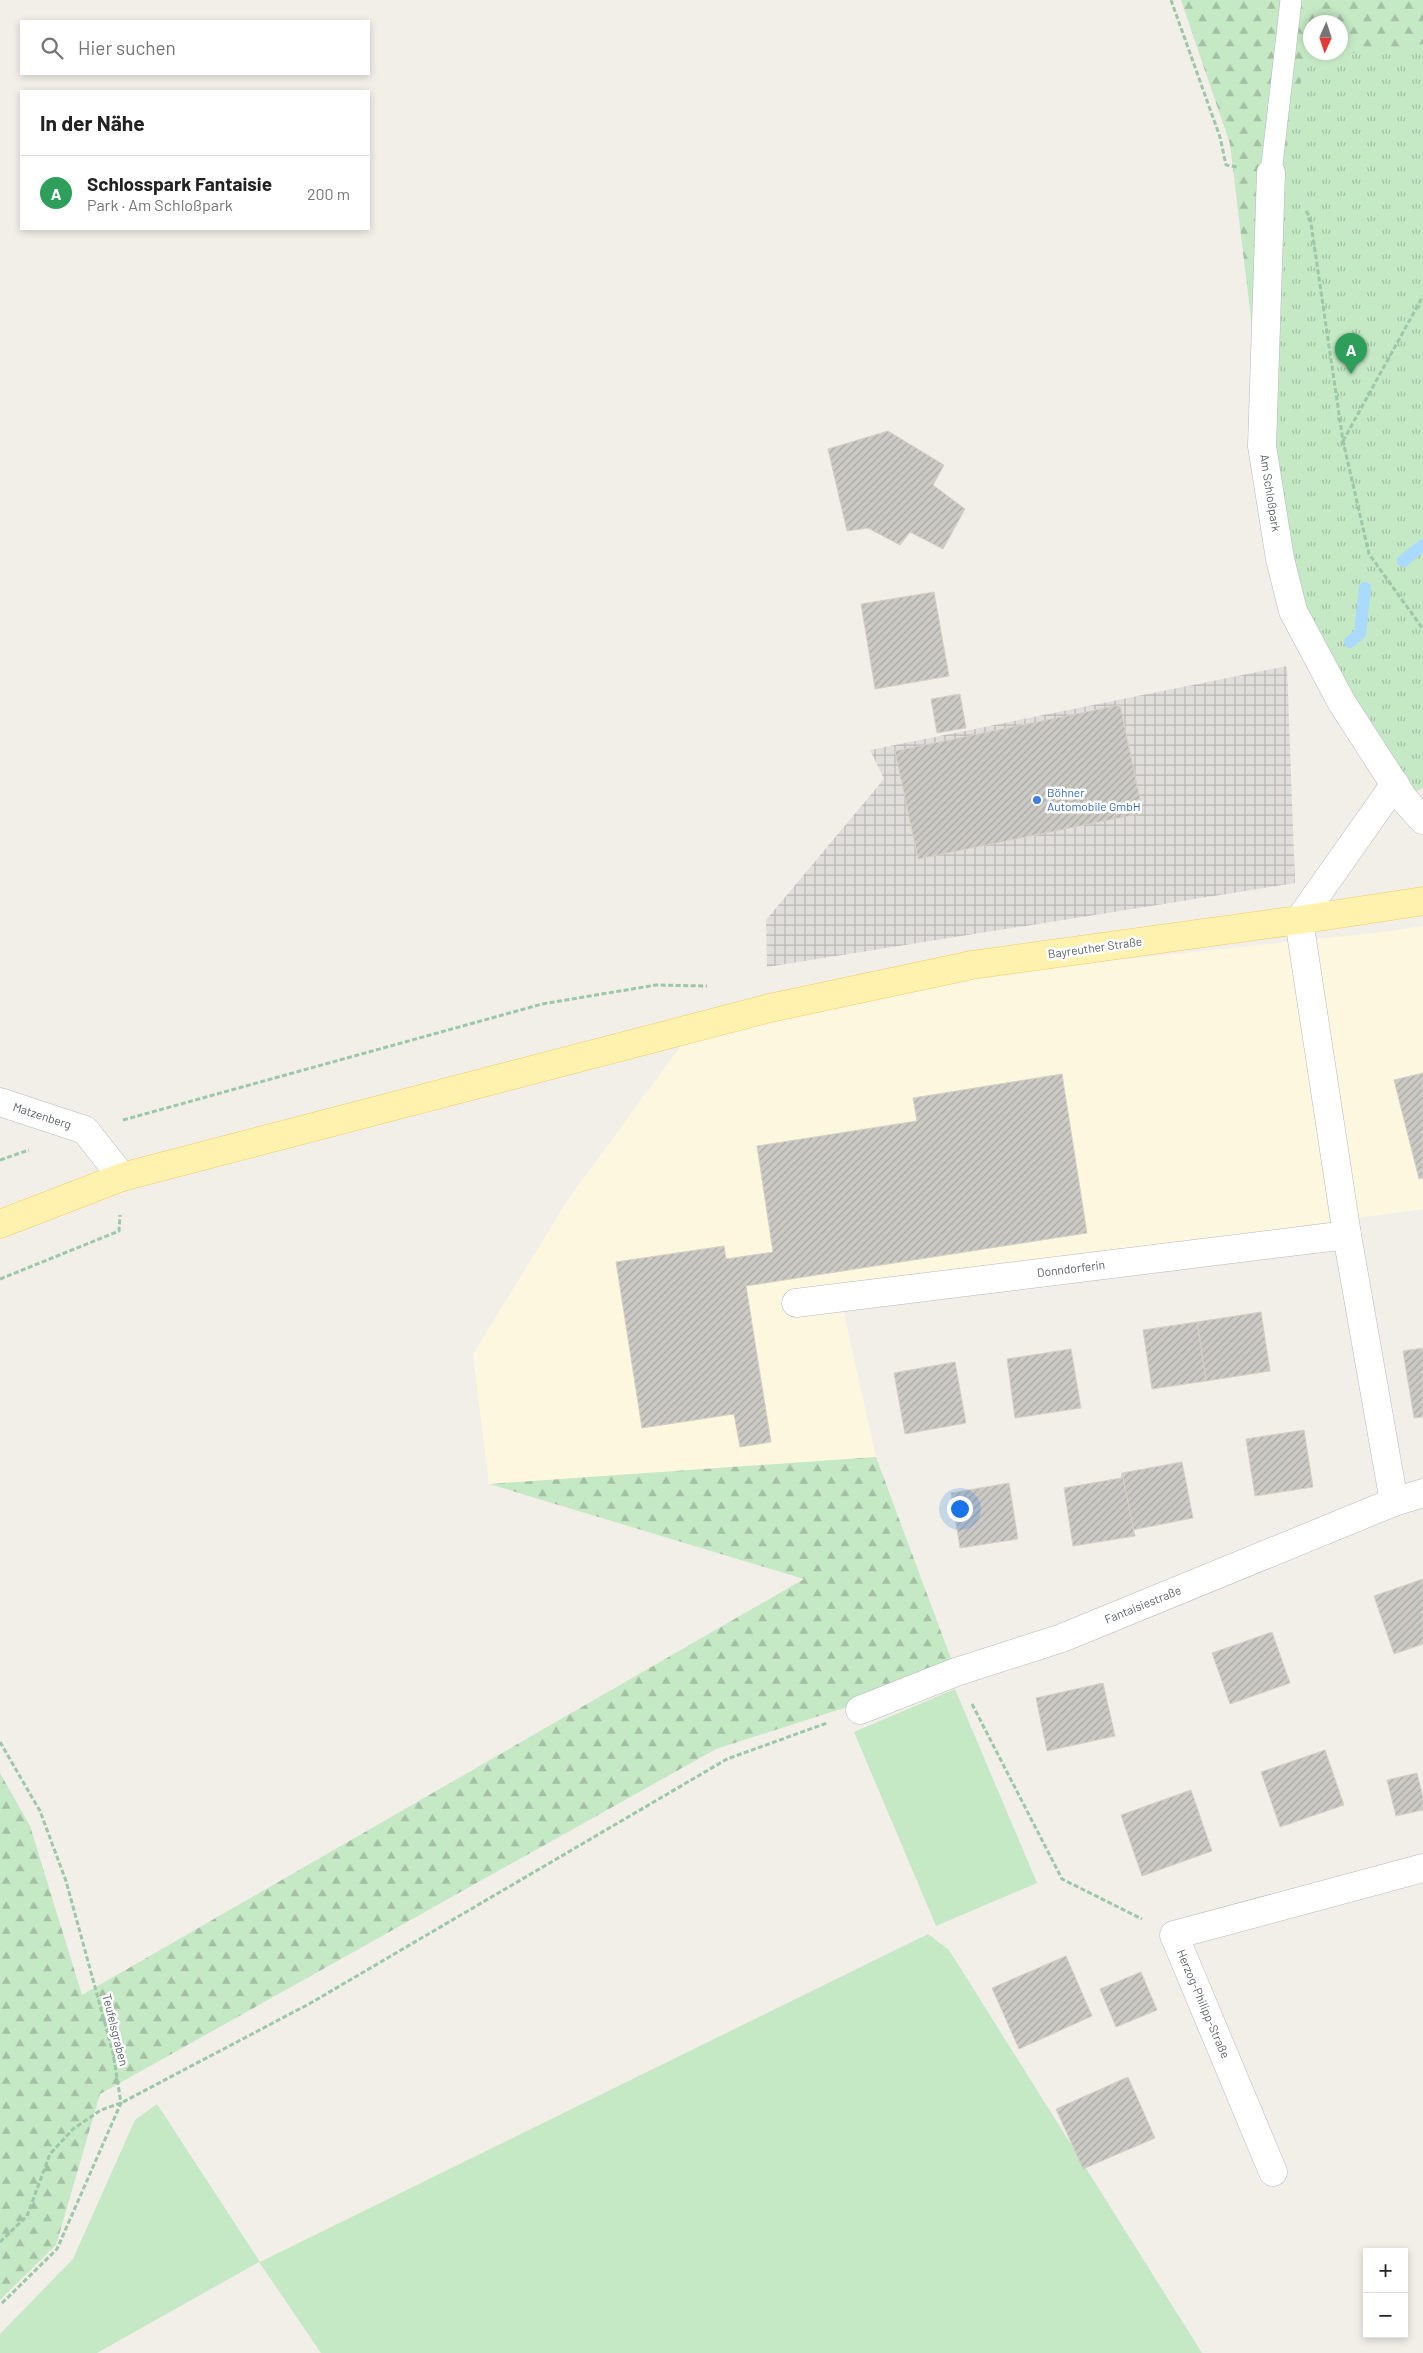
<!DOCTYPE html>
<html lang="de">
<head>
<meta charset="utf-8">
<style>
	:root { --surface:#fff; --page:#f6f6f6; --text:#222; --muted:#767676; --line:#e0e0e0; --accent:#111827 }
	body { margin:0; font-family:Barlow,sans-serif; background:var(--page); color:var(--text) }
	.controls { position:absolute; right:15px; bottom:15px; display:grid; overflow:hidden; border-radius:0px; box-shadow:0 2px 8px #0003 }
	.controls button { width:45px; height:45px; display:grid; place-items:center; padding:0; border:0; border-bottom:1px solid var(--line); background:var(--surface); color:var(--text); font:25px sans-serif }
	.compass { position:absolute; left:1303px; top:15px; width:45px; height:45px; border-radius:50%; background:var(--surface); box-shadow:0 2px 8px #0003; rotate:183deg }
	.you { position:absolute; left:959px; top:1508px; width:18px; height:18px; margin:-12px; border:4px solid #fff; border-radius:50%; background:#1a73e8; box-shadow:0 0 0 8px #1a73e833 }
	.badge { display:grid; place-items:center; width:32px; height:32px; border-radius:50%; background:var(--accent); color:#fff; font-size:16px; font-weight:700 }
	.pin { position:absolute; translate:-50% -41px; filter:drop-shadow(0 1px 2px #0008) }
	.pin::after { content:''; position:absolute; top:26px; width:18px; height:15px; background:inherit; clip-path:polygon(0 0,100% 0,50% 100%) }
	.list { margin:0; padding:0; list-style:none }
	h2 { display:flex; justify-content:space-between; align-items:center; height:65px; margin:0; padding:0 20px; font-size:21px }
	h2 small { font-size:16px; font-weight:400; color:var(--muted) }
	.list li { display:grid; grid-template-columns:32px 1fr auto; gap:15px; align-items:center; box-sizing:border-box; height:75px; padding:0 20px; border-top:1px solid var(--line) }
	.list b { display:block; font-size:19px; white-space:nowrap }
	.list p { margin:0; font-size:16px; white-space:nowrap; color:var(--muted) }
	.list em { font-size:16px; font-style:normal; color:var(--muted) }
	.icon { flex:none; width:28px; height:28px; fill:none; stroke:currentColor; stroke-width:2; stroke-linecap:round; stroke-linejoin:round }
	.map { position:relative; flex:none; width:1423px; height:2353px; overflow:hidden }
	.search { position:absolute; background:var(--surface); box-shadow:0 2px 8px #0003; left:20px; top:20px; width:350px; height:55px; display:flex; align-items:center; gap:12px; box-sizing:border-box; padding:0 18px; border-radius:0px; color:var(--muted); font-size:19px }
	.panel { position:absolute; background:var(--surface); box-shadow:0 2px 8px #0003; left:20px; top:90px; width:350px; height:140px; border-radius:0px }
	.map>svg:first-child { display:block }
	.commercial { fill:#fef7e0 }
	.industrial { fill:url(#industrial-grid) }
	.green { fill:#c5e8c5 }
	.forest { fill:url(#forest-firs); fill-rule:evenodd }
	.park { fill:url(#park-tufts) }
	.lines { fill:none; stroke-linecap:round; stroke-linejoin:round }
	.stream { stroke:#aadaff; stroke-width:12 }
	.building { fill:url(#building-hatch); stroke:#d6d1c6 }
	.lane-casing { stroke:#b5b8bc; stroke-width:22 }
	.street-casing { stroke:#b5b8bc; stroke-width:29 }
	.primary-casing { stroke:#f2c960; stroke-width:29 }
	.path { stroke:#9cc7a9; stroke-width:3; stroke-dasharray:5 2.5; stroke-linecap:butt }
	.lane { stroke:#fff; stroke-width:21 }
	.street { stroke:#fff; stroke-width:28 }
	.primary { stroke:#fff2af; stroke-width:28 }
	.shop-dot { fill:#3f7fe0; stroke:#fff; stroke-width:2 }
	.labels { text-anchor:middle; stroke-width:5; stroke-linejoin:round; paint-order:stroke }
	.street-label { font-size:12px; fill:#5f6368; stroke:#fff }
	.shop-label { font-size:12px; fill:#366cbe; stroke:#fff; text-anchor:start }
</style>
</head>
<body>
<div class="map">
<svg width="1423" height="2353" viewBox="0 0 1423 2353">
	<defs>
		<pattern id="industrial-grid" width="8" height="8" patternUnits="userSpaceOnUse" patternTransform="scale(1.25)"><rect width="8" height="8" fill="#e0deda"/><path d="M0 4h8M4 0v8" fill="none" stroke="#b9b8b5"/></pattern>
		<pattern id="forest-firs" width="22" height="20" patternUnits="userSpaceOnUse" patternTransform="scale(1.25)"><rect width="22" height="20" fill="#c5e8c5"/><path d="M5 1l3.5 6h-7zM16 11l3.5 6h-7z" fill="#a3c0a4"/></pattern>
		<pattern id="park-tufts" width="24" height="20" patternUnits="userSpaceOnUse" patternTransform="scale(1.25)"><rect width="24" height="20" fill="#c5e8c5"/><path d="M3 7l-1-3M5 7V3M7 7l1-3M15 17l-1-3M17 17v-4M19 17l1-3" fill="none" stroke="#a3c0a4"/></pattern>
		<pattern id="building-hatch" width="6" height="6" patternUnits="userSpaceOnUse" patternTransform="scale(1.25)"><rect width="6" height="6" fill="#cccac5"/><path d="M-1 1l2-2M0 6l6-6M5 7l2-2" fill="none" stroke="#a9a8a4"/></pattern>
	</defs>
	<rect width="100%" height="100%" fill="#f1efe8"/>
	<polygon class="commercial" points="1423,926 1423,1209 1277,1229 840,1296 876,1457 489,1484 473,1354 569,1198 683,1043 976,975 1392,931"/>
	<polygon class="industrial" points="1287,666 1295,883 767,967 766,920 884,779 870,750"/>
	<g class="green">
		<polygon points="955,1689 1037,1883 936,1926 854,1732"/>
		<polygon points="928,1934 949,1950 1202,2353 321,2353 259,2262 97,2353 0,2353 0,2334 73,2259 135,2120 157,2104 260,2262"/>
	</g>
	<g class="forest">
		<path d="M1181 0H1423V768L1280 559 1230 144ZM1310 22H1340V52H1310Z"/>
		<polygon points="876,1457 956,1672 716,1749 100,2094 56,2245 0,2300 0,1773 30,1826 82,1995 804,1579 489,1484"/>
	</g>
	<polygon class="park" points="1423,44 1423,788 1406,797 1280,559 1278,188 1306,59"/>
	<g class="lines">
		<g class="stream">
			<polyline points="1403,561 1423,545"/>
			<polyline points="1350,642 1360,633 1365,588"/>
		</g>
	</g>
	<g class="building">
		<polygon points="888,431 944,465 933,485 965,509 943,549 910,532 900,545 868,528 847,531 828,449"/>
		<polygon points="934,592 949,676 875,689 861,604"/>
		<polygon points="960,694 966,728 937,733 931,699"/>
		<polygon points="1120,705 1143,813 918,859 895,751"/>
		<polygon points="1423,1073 1423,1178 1419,1179 1394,1080"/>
		<polygon points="1062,1074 1087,1233 746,1286 771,1442 740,1447 734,1414 642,1428 616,1262 724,1246 726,1259 773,1252 757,1146 917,1121 913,1098"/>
		<polygon points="1261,1312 1270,1371 1206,1381 1197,1322"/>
		<polygon points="1197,1322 1206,1381 1152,1389 1143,1330"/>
		<polygon points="1423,1348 1423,1417 1414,1418 1403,1351"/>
		<polygon points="1071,1349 1081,1408 1015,1418 1007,1359"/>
		<polygon points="955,1362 966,1423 905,1434 894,1373"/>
		<polygon points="1304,1430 1313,1487 1255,1496 1246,1439"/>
		<polygon points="1182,1462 1193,1518 1132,1530 1122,1473"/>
		<polygon points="1122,1473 1135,1536 1073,1546 1064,1488 1121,1478"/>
		<polygon points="1009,1483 1018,1539 960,1548 951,1493"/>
		<polygon points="1423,1579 1423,1644 1394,1654 1374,1596"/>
		<polygon points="1272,1632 1290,1683 1230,1704 1212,1653"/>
		<polygon points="1103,1683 1115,1736 1047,1751 1036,1698"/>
		<polygon points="1325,1750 1344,1805 1280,1827 1261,1772"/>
		<polygon points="1417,1773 1423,1797 1423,1810 1396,1816 1387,1780"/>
		<polygon points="1191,1790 1212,1851 1142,1876 1121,1815"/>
		<polygon points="1066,1956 1092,2016 1019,2049 992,1988"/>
		<polygon points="1141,1972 1157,2010 1116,2027 1100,1989"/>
		<polygon points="1128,2077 1155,2138 1083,2169 1056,2109"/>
	</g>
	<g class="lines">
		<g class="lane-casing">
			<polyline id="lane" points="1271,173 1291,0"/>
		</g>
		<g class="street-casing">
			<g id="street">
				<polyline points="1271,173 1262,446 1280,559 1293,611 1342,703 1404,799 1423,820"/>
				<polyline points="0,1102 85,1130 122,1177"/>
				<polyline points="796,1303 1347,1235"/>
				<polyline points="1394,1502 1347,1235 1299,920 1395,784"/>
				<polyline points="860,1710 956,1672 1062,1638 1394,1502 1423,1493"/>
				<polyline points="1273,2172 1174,1935 1423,1868"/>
			</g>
		</g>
		<g class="primary-casing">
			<polyline id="primary" points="0,1224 122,1177 770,1008 972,965 1299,920 1423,901"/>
		</g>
		<g class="path">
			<polyline points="1171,0 1220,137 1226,165 1237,167"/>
			<polyline points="1306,211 1310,217 1343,441 1369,554 1423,629"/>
			<polyline points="1343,441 1423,296"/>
			<polyline points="123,1120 542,1004 656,985 707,986"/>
			<polyline points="0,1160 29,1150"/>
			<polyline points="0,1279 119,1231 120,1215"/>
			<polyline points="972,1704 1062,1879 1142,1919"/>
			<polyline points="0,1742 40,1811 66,1881 113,2053 121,2103 57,2249 0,2305"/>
			<polyline points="0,2242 27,2216 50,2154 73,2129 101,2110 121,2103 309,2004 727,1759 827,1723"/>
		</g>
		<use href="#lane" class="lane"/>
		<use href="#street" class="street"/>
		<use href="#primary" class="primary"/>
	</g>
	<circle class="shop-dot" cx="1037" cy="800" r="5"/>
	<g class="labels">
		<g class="street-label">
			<text transform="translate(1270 493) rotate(81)" y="4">Am Schloßpark</text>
			<text transform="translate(1095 948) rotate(-8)" y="4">Bayreuther Straße</text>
			<text transform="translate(42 1116) rotate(18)" y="4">Matzenberg</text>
			<text transform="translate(1071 1269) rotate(-7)" y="4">Donndorferin</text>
			<text transform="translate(1143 1605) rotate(-22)" y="4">Fantaisiestraße</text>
			<text transform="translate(1203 2004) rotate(67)" y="4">Herzog-Philipp-Straße</text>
			<text transform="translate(115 2030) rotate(76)" y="4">Teufelsgraben</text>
		</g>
		<g class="shop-label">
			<text x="1047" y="797">Böhner<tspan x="1047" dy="14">Automobile GmbH</tspan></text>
		</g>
	</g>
</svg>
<div class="controls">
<button>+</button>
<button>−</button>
</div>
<svg class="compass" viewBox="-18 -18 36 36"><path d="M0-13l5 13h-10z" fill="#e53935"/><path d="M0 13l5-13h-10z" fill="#767676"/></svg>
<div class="you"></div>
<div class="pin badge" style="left:1351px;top:374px;background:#2e9e5b">A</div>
<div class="search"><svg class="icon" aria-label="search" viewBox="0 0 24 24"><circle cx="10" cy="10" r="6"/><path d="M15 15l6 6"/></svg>Hier suchen</div>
<section class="panel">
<h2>In der Nähe<small></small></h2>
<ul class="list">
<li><span class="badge" style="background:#2e9e5b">A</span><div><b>Schlosspark Fantaisie</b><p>Park · Am Schloßpark</p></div><em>200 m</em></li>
</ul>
</section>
</div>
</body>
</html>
